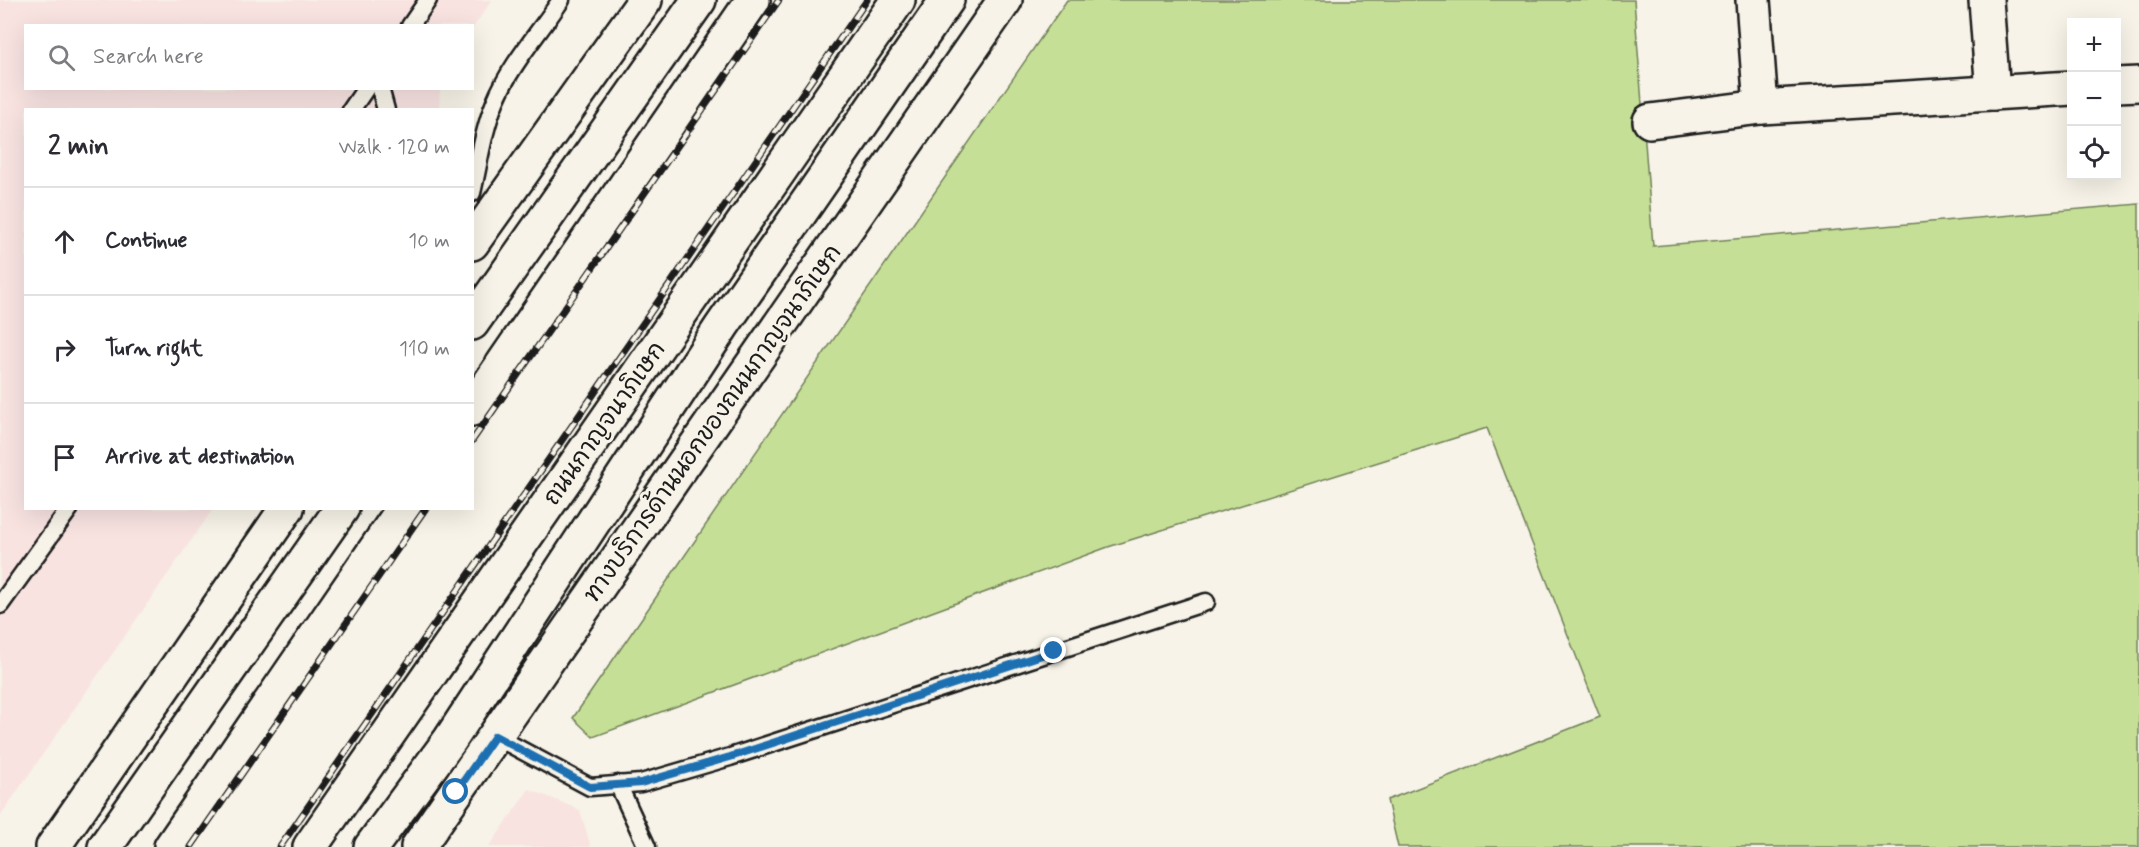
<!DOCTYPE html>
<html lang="en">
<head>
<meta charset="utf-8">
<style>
	:root { --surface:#fff; --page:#f2f2f3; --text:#2b2b33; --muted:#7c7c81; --line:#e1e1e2 }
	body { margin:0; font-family:Mynerve,"Playpen Sans Thai",sans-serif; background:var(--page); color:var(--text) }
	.controls { position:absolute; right:18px; top:18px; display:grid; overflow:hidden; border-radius:0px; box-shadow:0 6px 24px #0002 }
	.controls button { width:54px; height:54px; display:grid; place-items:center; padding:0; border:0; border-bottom:2px solid var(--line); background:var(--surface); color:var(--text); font:30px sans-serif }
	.stop { position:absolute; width:18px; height:18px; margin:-14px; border:4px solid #1f6fb2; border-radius:50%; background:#fff }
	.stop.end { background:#1f6fb2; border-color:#fff; box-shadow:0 2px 6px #0008 }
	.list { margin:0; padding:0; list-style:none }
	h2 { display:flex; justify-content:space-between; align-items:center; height:78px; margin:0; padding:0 24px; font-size:26px }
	h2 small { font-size:20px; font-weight:400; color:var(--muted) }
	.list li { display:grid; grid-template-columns:39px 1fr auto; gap:18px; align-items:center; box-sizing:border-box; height:108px; padding:0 24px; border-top:2px solid var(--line) }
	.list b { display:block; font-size:22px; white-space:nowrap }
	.list em { font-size:20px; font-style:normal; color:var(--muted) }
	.icon { flex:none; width:33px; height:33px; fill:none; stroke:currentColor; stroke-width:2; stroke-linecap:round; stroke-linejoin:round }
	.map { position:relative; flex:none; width:2139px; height:847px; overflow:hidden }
	.search { position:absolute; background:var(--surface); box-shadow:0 6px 24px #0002; left:24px; top:24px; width:450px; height:66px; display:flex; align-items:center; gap:15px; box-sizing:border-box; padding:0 21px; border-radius:0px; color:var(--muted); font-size:22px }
	.panel { position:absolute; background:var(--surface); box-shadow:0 6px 24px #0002; left:24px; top:108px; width:450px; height:402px; border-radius:0px }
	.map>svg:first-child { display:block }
	.built { fill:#f8e3e1 }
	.green { fill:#c5e096; stroke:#707e59; stroke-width:1.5 }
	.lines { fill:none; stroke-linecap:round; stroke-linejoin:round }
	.service-casing { stroke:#1c1c1c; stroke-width:21 }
	.minor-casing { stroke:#1c1c1c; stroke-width:38 }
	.secondary-casing { stroke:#1c1c1c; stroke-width:38 }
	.trunk-casing { stroke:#1c1c1c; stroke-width:38 }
	.service { stroke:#f7f3e8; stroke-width:16 }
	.minor { stroke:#f7f3e8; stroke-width:33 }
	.secondary { stroke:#f7f3e8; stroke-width:33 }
	.trunk { stroke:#f7f3e8; stroke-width:33 }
	.rail-casing { stroke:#1c1c1c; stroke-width:7 }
	.rail { stroke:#f7f3e8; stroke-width:4.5; stroke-dasharray:14; stroke-linecap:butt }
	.route { stroke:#1f6fb2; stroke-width:8 }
	.labels { text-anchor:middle; stroke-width:6; stroke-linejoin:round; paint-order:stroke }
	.street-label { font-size:24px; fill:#1c1c1c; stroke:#f7f3e8 }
</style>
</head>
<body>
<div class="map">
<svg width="2139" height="847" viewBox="0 0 2139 847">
	<rect width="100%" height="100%" fill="#f7f3e8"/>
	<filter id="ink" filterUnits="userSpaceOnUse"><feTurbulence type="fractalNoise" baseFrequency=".0167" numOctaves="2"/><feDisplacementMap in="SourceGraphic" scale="12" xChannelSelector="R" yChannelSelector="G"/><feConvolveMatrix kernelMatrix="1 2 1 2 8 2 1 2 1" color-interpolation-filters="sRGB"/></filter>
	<g filter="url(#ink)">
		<g class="built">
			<polygon points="0,0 492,0 473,28 472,26 26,26 26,88 440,89 439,109 26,110 26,508 213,509 0,816"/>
			<polygon points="529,789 580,810 591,847 489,847"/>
		</g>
		<polygon class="green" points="1067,0 1634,0 1653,246 2139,204 2139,847 1398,847 1387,800 1600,717 1487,428 1108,547 593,737 573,718"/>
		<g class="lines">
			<g class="service-casing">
				<g id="service">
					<polyline points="410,26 428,0"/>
					<polyline points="380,88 386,110"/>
					<polyline points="351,110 366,88"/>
					<path d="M472 193C479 163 483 131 495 102 510 65 539 33 561 0"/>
					<polyline points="0,605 70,508"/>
					<polyline points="495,736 590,787 641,783 730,757 1206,602"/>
					<polyline points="618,784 647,847"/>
				</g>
			</g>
			<g class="minor-casing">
				<g id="minor">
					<polyline points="1753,0 1761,107"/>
					<polyline points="1986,0 1993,93"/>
					<polyline points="2116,85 2139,84"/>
					<polyline points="1650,121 1761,107 2072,88"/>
				</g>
			</g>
			<g class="secondary-casing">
				<g id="secondary">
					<polyline points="472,243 645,0"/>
					<polyline points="472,323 699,0"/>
					<polyline points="53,847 287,508"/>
					<polyline points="105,847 342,508"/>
					<polyline points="371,847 450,740 722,326 947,0"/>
					<polyline points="418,847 1005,0"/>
				</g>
			</g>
			<g class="trunk-casing">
				<g id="trunk">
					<polyline points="472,409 753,0"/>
					<polyline points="171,847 404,508"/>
					<polyline points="310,847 898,0"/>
				</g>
			</g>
			<use href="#service" class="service"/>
			<use href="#minor" class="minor"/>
			<use href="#secondary" class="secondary"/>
			<use href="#trunk" class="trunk"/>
			<g class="rail-casing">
				<g id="rail">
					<polyline points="472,441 779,0"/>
					<polyline points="191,847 426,508"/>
					<polyline points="280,847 867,0"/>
				</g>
			</g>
			<use href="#rail" class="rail"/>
		</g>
	</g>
	<g class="lines" filter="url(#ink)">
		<polyline class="route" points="456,792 495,736 590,787 641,783 730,757 1054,651"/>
	</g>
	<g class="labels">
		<g class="street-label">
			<text transform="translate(604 423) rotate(-55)" y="8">ถนนกาญจนาภิเษก</text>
			<text transform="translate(712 423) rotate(-55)" y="8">ทางบริการด้านนอกของถนนกาญจนาภิเษก</text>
		</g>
	</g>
</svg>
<div class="controls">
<button>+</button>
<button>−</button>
<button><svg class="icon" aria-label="locate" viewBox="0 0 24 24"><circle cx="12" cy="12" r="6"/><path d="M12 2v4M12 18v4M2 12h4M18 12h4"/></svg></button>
</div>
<div class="stop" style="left:456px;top:792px"></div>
<div class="stop end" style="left:1054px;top:651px"></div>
<div class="search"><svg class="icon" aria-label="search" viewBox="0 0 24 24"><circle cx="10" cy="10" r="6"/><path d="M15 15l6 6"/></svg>Search here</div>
<section class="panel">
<h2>2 min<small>Walk · 120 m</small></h2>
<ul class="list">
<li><svg class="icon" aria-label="ahead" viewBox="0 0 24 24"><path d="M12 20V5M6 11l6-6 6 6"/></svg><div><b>Continue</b></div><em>10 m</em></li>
<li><svg class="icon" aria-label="right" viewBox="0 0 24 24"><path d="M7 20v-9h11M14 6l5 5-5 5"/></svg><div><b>Turn right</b></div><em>110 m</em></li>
<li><svg class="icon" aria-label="arrive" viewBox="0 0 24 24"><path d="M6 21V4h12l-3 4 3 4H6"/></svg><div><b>Arrive at destination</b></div></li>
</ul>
</section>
</div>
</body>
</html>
